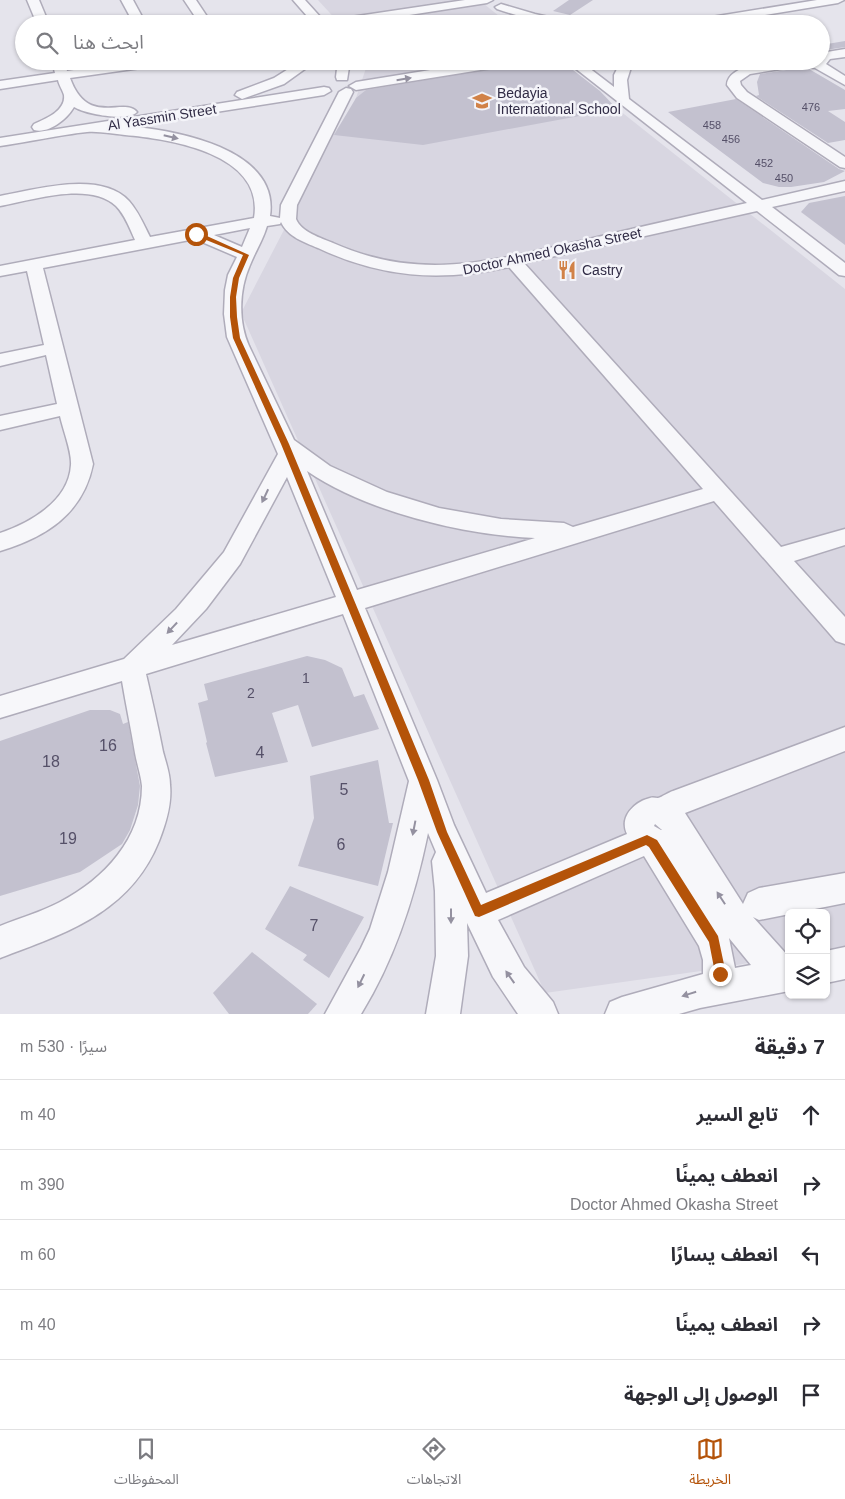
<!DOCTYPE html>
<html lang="ar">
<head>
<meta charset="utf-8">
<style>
	:root { --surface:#fff; --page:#f7f7f7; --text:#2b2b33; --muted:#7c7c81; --line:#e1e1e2; --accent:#b45309 }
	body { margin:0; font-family:Arial,"Noto Sans Arabic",sans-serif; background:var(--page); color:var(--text); direction:rtl }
	.controls { position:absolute; right:15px; bottom:15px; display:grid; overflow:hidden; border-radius:8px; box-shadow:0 1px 4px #0004 }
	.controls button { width:45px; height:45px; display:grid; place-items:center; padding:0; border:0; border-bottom:1px solid var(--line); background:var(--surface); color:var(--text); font:25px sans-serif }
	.stop { position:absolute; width:15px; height:15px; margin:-11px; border:4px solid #b45309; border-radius:50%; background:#fff }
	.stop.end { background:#b45309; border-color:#fff; box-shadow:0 1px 5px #0008 }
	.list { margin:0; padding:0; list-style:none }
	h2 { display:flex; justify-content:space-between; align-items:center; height:65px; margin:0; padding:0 20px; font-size:21px }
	h2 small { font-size:16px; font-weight:400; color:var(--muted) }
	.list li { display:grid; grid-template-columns:32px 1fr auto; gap:15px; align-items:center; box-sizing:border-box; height:70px; padding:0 20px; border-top:1px solid var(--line) }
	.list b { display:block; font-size:19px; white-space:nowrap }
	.list p { margin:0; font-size:16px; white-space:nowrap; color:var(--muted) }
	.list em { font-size:16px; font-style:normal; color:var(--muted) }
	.icon { flex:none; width:28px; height:28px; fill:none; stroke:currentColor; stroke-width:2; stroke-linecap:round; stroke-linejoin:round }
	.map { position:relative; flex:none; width:845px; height:1014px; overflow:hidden; direction:ltr }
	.search { position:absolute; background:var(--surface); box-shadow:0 1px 4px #0004; left:15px; right:15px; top:15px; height:55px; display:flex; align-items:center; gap:12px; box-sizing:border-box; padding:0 18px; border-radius:28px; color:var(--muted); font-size:19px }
	.sheet { height:415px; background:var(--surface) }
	nav { display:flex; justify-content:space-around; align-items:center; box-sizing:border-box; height:70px; border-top:1px solid var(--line); background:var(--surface); font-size:14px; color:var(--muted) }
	nav a { display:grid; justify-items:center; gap:2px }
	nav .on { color:var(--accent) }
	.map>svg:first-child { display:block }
	.built { fill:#d8d6e1 }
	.building { fill:#c3c1cf }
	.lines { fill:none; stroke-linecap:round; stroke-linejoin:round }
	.minor-casing { stroke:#afacba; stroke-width:3 }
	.minor { fill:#f7f7fa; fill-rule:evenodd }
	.oneway { fill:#9491a0 }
	.route { fill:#b45309 }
	.labels { text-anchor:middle; stroke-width:5; stroke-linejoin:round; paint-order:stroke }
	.far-number-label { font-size:11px; fill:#555068 }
	.far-poi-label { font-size:14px; fill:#302b45; stroke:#f4f4f9; text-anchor:start }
	.far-street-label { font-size:14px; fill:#302b45; stroke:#f4f4f9 }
	.number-label { font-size:14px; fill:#555068 }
	.near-number-label { font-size:16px; fill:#555068 }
</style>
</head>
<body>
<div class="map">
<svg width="845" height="1014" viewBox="0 0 845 1014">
	<rect width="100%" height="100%" fill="#e5e4ec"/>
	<g class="built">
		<polygon points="318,0 479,0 509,24 340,24"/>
		<polygon points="364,61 557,61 845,289 845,946 826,949 826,913 789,913 789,956 708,970 545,993 241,313 333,135 354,104 367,65"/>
	</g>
	<g class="building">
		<polygon points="569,0 593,0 570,15 553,11"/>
		<polygon points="845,41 845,47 826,50 821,48 821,45"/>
		<polygon points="532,62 553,62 573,70 600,91 617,109 423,145 334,135 356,98 366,90"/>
		<polygon points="799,68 809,69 845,90 845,109 828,111 845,122 845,140 828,143 756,96 759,95 757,82 760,74"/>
		<polygon points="736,99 839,169 845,171 824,182 791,187 779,187 763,183 668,112"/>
		<polygon points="845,196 845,245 801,212 809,203"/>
		<polygon points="307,656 325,660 342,668 354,697 364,694 379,729 312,747 298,705 272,713 288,762 215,777 206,743 207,742 198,703 208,700 204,684"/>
		<polygon points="90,710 110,710 120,714 123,724 128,722 140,786 138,805 130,830 122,844 80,872 0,896 0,741"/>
		<polygon points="378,760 389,823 393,823 378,886 298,866 314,818 310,776"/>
		<polygon points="290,886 364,917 329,978 303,960 307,955 265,929"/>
		<polygon points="252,952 317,1004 308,1014 229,1014 213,993"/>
	</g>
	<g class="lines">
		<g class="minor-casing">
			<g id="minor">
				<polygon points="27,0 39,0 49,24 37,24"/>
				<polygon points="121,0 133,0 146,24 134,24"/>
				<polygon points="184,0 196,0 212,24 200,24"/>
				<polygon points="293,0 305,0 324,21 465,0 493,0 487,3 351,24 314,24"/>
				<polygon points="817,0 844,0 838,3 710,24 681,24 687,21"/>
				<path d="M501 4 535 14 571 22 573 24C544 24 524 18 497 9L495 7Z"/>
				<path d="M845 49V57L830 59 826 64 845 76V85L815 68 799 66 750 74 740 81 741 85 747 92 845 157V168L840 167 737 98 727 85C728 58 802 61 821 61V53Z"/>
				<path d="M52 61H64L67 71 135 61H168L162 65 70 78C88 128 124 96 137 112 128 122 85 114 74 107 67 119 49 134 34 130L32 127 34 124C45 119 66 111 64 95 63 91 59 85 58 80L0 89V81L55 73Z"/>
				<polygon points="301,61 316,61 284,84 242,99 235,95 237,92 274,78"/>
				<polygon points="338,61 350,61 347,80 337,80 336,77"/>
				<polygon points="486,61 517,61 511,65 356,90 349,86 356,82"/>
				<path d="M566 61H580L614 87V75L621 61H633L627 80 629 99 762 200 845 181V191L772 207 845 263V276L839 275 757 211 524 263 781 547 845 529V545L794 561 845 617V644L836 641 714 501 365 608 437 780 454 825 486 893 627 834C619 817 634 802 650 798 653 797 655 798 658 798 662 797 669 792 673 791L845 727V751L685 813 743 904 748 893 759 888 845 873V903L759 920 753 917 789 957V991L700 1008 679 1014H605L610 1002 622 997 703 974V960L699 946 644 856 498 920 524 967 553 1002 558 1014H518L493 977 467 923 468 956 460 1014H426L436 956 435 891 432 861 436 852 428 833C415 896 395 959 361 1014H325L361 948 370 929 388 872 409 781 343 614 146 674C152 700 158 726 163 752 166 763 170 774 170 785 172 804 166 823 159 841 130 913 66 933 0 958V926C20 918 41 912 60 902 104 879 142 839 142 786 141 776 137 764 135 753 131 729 126 705 122 681L0 718V696L124 659 176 609 224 552 278 454 227 337 224 314 225 290 228 275 237 257 195 239 43 268 93 464C83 514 46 537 0 551V533C30 523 69 501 71 465 72 452 63 430 60 416L0 430V416L57 404 46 355 0 366V354L44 345 27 271 0 276V266L135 240C130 229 125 215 116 206 90 181 32 200 0 206V196C36 190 100 170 129 201 138 211 144 225 150 237L254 218C265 154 171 139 125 135 113 134 99 131 87 132 58 135 29 142 0 146V138L324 87 329 88 331 91 324 95 126 126C174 130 280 148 270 216L280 218 281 205 339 92 346 88 351 89 353 92 297 205 296 219C301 232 321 238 333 243 423 283 494 260 585 240 639 227 693 215 747 203ZM281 222C288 237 304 242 318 248 382 278 440 282 509 267L703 489 573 527 564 523 501 519 439 508 387 492 330 466 294 440 249 346C238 321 239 290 250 265 255 252 263 240 267 226L280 224ZM250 228 242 247 214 235ZM307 471C367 512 464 535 535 538L357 590ZM287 477 336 597 172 645 206 609 240 564ZM655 824 662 830H661L654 826ZM729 938 751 965 735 968Z"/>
				<polygon points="845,947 845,979 826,983 826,951"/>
			</g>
		</g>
		<use href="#minor" class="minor"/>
	</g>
	<defs><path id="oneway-solid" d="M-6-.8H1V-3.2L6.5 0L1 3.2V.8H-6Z" transform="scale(1.25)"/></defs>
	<g class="oneway">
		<use href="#oneway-solid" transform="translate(404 79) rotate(-9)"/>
		<use href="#oneway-solid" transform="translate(171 137) rotate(13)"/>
		<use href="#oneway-solid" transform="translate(265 496) rotate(115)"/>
		<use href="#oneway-solid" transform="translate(172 628) rotate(133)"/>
		<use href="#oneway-solid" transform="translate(414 828) rotate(101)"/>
		<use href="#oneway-solid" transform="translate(721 898) rotate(-123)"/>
		<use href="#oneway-solid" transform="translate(451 916) rotate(90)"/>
		<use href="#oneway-solid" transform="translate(510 977) rotate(-125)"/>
		<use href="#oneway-solid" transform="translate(361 981) rotate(116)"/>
		<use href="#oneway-solid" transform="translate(689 994) rotate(163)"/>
	</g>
	<polygon class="route" points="194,232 198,232 249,255 239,278 236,297 237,317 240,338 289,444 429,780 447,832 481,905 647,835 657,840 718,936 726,974 724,978 720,979 716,978 709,942 649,847 646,845 479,917 475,916 437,832 418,780 281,444 233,338 230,317 230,297 233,278 243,255 194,235"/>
	<defs>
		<g id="school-bare" transform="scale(1.5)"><path d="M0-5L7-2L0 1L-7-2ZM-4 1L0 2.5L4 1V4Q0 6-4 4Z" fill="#d18248" stroke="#f4f4f9" stroke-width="2.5" paint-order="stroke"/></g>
		<g id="restaurant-bare" transform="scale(1.5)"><path d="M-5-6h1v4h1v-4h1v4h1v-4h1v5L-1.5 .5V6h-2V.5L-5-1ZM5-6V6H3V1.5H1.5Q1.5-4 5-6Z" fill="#d18248" stroke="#f4f4f9" stroke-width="2.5" paint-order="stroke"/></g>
	</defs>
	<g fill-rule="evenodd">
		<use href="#school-bare" x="482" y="101"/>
		<use href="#restaurant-bare" x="567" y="270"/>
	</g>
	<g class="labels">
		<g class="far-number-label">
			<text x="811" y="111">476</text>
			<text x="712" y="129">458</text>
			<text x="731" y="143">456</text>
			<text x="764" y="167">452</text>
			<text x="784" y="182">450</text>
		</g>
		<g class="far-poi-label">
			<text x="497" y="98">Bedayia<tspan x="497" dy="16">International School</tspan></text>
			<text x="582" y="275">Castry</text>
		</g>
		<g class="far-street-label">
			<text transform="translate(162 117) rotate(-9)" y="5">Al Yassmin Street</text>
			<text transform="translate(552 251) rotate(-12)" y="5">Doctor Ahmed Okasha Street</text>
		</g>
		<g class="number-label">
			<text x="306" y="683">1</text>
			<text x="251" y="698">2</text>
		</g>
		<g class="near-number-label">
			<text x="108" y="751">16</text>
			<text x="260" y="758">4</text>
			<text x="51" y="767">18</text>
			<text x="344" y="795">5</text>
			<text x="68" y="844">19</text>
			<text x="341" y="850">6</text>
			<text x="314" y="931">7</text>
		</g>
	</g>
</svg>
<div class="controls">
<button><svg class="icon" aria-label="locate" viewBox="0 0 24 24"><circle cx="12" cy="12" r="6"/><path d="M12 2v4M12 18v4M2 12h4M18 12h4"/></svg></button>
<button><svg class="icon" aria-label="layers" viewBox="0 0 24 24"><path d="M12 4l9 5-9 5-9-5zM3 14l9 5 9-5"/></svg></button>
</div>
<div class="stop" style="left:196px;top:234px"></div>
<div class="stop end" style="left:720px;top:974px"></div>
<div class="search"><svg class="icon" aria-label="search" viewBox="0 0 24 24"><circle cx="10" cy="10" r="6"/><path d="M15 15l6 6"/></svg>ابحث هنا</div>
</div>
<section class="sheet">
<h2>7 دقيقة<small>سيرًا · 530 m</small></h2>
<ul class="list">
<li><svg class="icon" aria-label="ahead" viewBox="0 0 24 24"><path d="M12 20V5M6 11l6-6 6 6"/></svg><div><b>تابع السير</b></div><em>40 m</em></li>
<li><svg class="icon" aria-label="right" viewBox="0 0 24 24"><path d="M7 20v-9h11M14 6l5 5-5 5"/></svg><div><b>انعطف يمينًا</b><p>Doctor Ahmed Okasha Street</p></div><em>390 m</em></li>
<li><svg class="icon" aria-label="left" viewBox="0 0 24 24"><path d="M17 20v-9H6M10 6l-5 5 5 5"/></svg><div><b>انعطف يسارًا</b></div><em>60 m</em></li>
<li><svg class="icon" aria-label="right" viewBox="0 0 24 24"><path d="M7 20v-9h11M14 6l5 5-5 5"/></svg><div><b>انعطف يمينًا</b></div><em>40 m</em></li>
<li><svg class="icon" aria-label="arrive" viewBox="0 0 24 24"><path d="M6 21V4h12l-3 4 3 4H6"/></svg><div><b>الوصول إلى الوجهة</b></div></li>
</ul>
</section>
<nav>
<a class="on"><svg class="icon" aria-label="map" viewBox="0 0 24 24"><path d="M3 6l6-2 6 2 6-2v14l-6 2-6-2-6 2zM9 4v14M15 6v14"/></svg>الخريطة</a>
<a><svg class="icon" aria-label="directions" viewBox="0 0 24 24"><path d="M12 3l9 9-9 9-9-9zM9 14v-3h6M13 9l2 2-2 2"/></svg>الاتجاهات</a>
<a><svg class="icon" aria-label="saved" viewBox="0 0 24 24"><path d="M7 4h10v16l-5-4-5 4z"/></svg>المحفوظات</a>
</nav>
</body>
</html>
